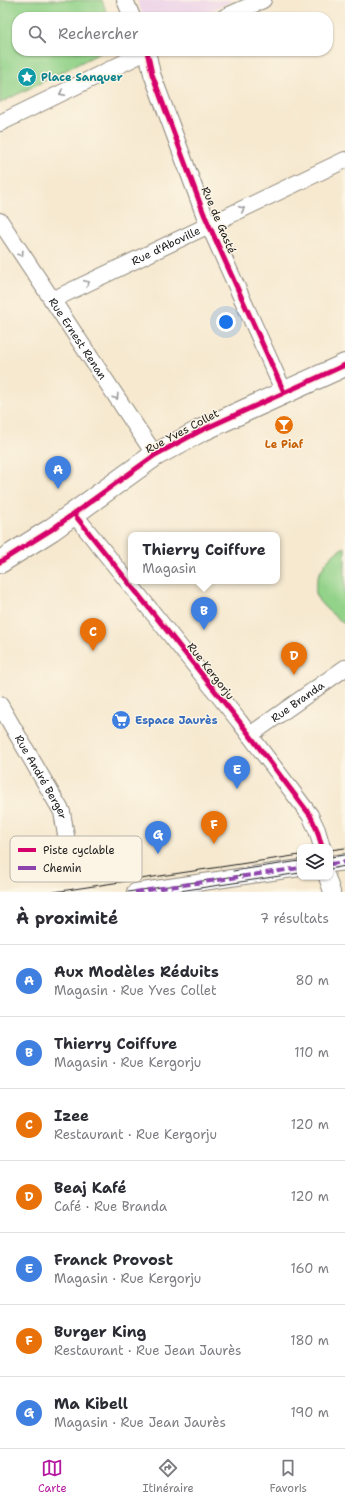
<!DOCTYPE html>
<html lang="fr">
<head>
<meta charset="utf-8">
<style>
	:root { --surface:#fff; --page:#f2f2f3; --text:#2b2b33; --muted:#7c7c81; --line:#e1e1e2; --accent:#b5179e }
	body { margin:0; font-family:"Shantell Sans",sans-serif; background:var(--page); color:var(--text) }
	.controls { position:absolute; right:12px; bottom:12px; display:grid; overflow:hidden; border-radius:8px; box-shadow:0 1px 3px #0004 }
	.controls button { width:36px; height:36px; display:grid; place-items:center; padding:0; border:0; border-bottom:1px solid var(--line); background:var(--surface); color:var(--text); font:20px sans-serif }
	.you { position:absolute; left:226px; top:322px; width:14px; height:14px; margin:-10px; border:3px solid #fff; border-radius:50%; background:#1a73e8; box-shadow:0 0 0 6px #1a73e833 }
	.badge { display:grid; place-items:center; width:26px; height:26px; border-radius:50%; background:var(--accent); color:#fff; font-size:13px; font-weight:700 }
	.pin { position:absolute; translate:-50% -33px; filter:drop-shadow(0 1px 2px #0008) }
	.pin::after { content:''; position:absolute; top:21px; width:14px; height:12px; background:inherit; clip-path:polygon(0 0,100% 0,50% 100%) }
	.popup { position:absolute; left:128px; top:532px; width:152px; height:52px; box-sizing:border-box; display:grid; place-content:center; border-radius:8px; background:var(--surface); filter:drop-shadow(0 1px 3px #0005); font-size:13px; white-space:nowrap; color:var(--muted) }
	.popup b { font-size:15px; color:var(--text) }
	.popup::after { content:''; position:absolute; left:50%; top:100%; margin-left:-8px; border:8px solid transparent; border-top-color:var(--surface) }
	.list { margin:0; padding:0; list-style:none }
	h2 { display:flex; justify-content:space-between; align-items:center; height:52px; margin:0; padding:0 16px; font-size:17px }
	h2 small { font-size:13px; font-weight:400; color:var(--muted) }
	.list li { display:grid; grid-template-columns:26px 1fr auto; gap:12px; align-items:center; box-sizing:border-box; height:72px; padding:0 16px; border-top:1px solid var(--line) }
	.list b { display:block; font-size:15px; white-space:nowrap }
	.list p { margin:0; font-size:13px; white-space:nowrap; color:var(--muted) }
	.list em { font-size:13px; font-style:normal; color:var(--muted) }
	.icon { flex:none; width:22px; height:22px; fill:none; stroke:currentColor; stroke-width:2; stroke-linecap:round; stroke-linejoin:round }
	.map { position:relative; flex:none; width:345px; height:892px; overflow:hidden }
	.search { position:absolute; background:var(--surface); box-shadow:0 1px 3px #0004; left:12px; right:12px; top:12px; height:44px; display:flex; align-items:center; gap:10px; box-sizing:border-box; padding:0 14px; border-radius:16px; color:var(--muted); font-size:15px }
	.sheet { height:556px; background:var(--surface) }
	nav { display:flex; justify-content:space-around; align-items:center; box-sizing:border-box; height:56px; border-top:1px solid var(--line); background:var(--surface); font-size:11px; color:var(--muted) }
	nav a { display:grid; justify-items:center; gap:2px }
	nav .on { color:var(--accent) }
	.map>svg:first-child { display:block }
	.built { fill:#ecd1e9 }
	.green { fill:#92d289; stroke:#577752 }
	.lines { fill:none; stroke-linecap:round; stroke-linejoin:round }
	.street-casing { stroke:#898276; stroke-width:18 }
	.secondary-casing { stroke:#898276; stroke-width:24 }
	.street { stroke:#fff; stroke-width:16 }
	.secondary { stroke:#fff; stroke-width:22 }
	.tram { stroke:#1c1c1c; stroke-width:1 }
	.quiet { stroke:#8e44ad; stroke-width:4; stroke-dasharray:8 4; stroke-linecap:butt }
	.cycleway-casing { stroke:#fcf5e5; stroke-width:8 }
	.cycleway { stroke:#d6006c; stroke-width:5 }
	.oneway { stroke:#999 }
	.labels { text-anchor:middle; stroke-width:3; stroke-linejoin:round; paint-order:stroke }
	.culture-label { font-size:11px; font-weight:bold; fill:#0d838f; stroke:#fcf5e5; text-anchor:start }
	.street-label { font-size:11px; fill:#1c1c1c; stroke:#fcf5e5 }
	.food-label { font-size:11px; font-weight:bold; fill:#c56008; stroke:#fcf5e5 }
	.shop-label { font-size:11px; font-weight:bold; fill:#366cbe; stroke:#fcf5e5; text-anchor:start }
	.key { fill:#fcf5e5; stroke:#b9b4a9; stroke-width:1 }
	.key-label { font-size:11px; fill:#1c1c1c }
</style>
</head>
<body>
<div class="map">
<svg width="345" height="892" viewBox="0 0 345 892">
	<rect width="100%" height="100%" fill="#fcf5e5"/>
	<filter id="ink" filterUnits="userSpaceOnUse"><feTurbulence type="fractalNoise" baseFrequency=".025" numOctaves="2"/><feDisplacementMap in="SourceGraphic" scale="8" xChannelSelector="R" yChannelSelector="G"/><feConvolveMatrix kernelMatrix="1 2 1 2 8 2 1 2 1" color-interpolation-filters="sRGB"/></filter>
	<filter id="wash" filterUnits="userSpaceOnUse"><feTurbulence type="fractalNoise" baseFrequency=".012" numOctaves="4" result="noise"/><feDisplacementMap in="SourceGraphic" scale="16" xChannelSelector="R" yChannelSelector="G"/><feGaussianBlur stdDeviation="0.9" result="paint"/><feColorMatrix in="noise" values="0 0 0 0 0 0 0 0 0 0 0 0 0 0 0 0 0 1.4 0 .05"/><feComposite in="paint" operator="in"/></filter>
	<g filter="url(#wash)">
		<rect width="100%" height="100%" fill="#f6e9d0"/>
		<polygon class="built" points="137,0 234,0 198,17 143,17"/>
		<g class="green">
			<polygon points="0,0 102,0 108,17 17,17 17,51 104,51 0,103"/>
			<path d="M345 547V624C336 617 326 610 319 601 307 584 329 553 345 547Z"/>
		</g>
	</g>
	<g filter="url(#ink)">
		<g class="lines">
			<g class="street-casing">
				<g id="street">
					<polyline points="125,0 132,17"/>
					<polyline points="225,17 263,0"/>
					<polyline points="147,51 152,74 204,214 284,392"/>
					<polyline points="0,123 148,51"/>
					<path id="s1" d="M0 221 155 455"/>
					<path id="s2" d="M52 300 345 160"/>
					<polyline points="74,514 239,721 310,815 317,830 322,847"/>
					<path id="s3" d="M0 705 62 812 69 853"/>
					<path id="s4" d="M250 735 345 668"/>
					<polyline points="330,864 345,862"/>
					<polyline points="327,877 332,892"/>
					<polyline points="135,892 300,868"/>
				</g>
			</g>
			<g class="secondary-casing">
				<polyline id="secondary" points="0,562 51,530 155,455 200,431 345,365"/>
			</g>
			<use href="#street" class="street"/>
			<use href="#secondary" class="secondary"/>
			<g class="tram">
				<polyline points="330,850 345,848"/>
				<polyline points="330,857 345,855"/>
				<polyline points="330,869 345,866"/>
				<polyline points="233,871 300,861"/>
				<polyline points="54,892 300,855"/>
				<polyline points="128,892 243,875"/>
				<polyline points="173,892 300,873"/>
			</g>
			<g class="quiet">
				<polyline points="330,864 345,862"/>
				<polyline points="135,892 300,868"/>
			</g>
			<g class="cycleway-casing">
				<g id="cycleway">
					<polyline points="147,51 152,74 204,214 284,392"/>
					<polyline points="74,514 239,721 310,815 317,830 322,847"/>
					<polyline points="0,562 51,530 155,455 200,431 345,365"/>
				</g>
			</g>
			<use href="#cycleway" class="cycleway"/>
		</g>
		<defs><path id="oneway-chevron" d="M-2-3.5L2.5 0L-2 3.5" fill="none" stroke-width="1.6" stroke-linecap="round" stroke-linejoin="round"/></defs>
		<g class="oneway">
			<use href="#oneway-chevron" transform="translate(62 93) rotate(154)"/>
			<use href="#oneway-chevron" transform="translate(242 209) rotate(-25)"/>
			<use href="#oneway-chevron" transform="translate(21 254) rotate(57)"/>
			<use href="#oneway-chevron" transform="translate(87 283) rotate(-25)"/>
			<use href="#oneway-chevron" transform="translate(116 397) rotate(57)"/>
		</g>
	</g>
	<defs>
		<g id="sight-disc" transform="scale(1)"><circle r="9.5" fill="#0f9aa8" stroke="#fcf5e5"/><path d="M0-6L1.8-2.2L6-1.7L2.9 1.2L3.7 5.4L0 3.3L-3.7 5.4L-2.9 1.2L-6-1.7L-1.8-2.2Z" fill="#fff"/></g>
		<g id="bar-disc" transform="scale(1)"><circle r="9.5" fill="#e8710a" stroke="#fcf5e5"/><path d="M-6-5H6L.8 .8V4.5H3.5V6h-7V4.5H-.8V.8Z" fill="#fff"/></g>
		<g id="supermarket-disc" transform="scale(1)"><circle r="9.5" fill="#3f7fe0" stroke="#fcf5e5"/><path d="M-6-5.5h2.5l.6 2H6L4.5 2H-2.5L-4.4-4H-6ZM-1.5 3.2a1.3 1.3 0 1 0 .1 0ZM3 3.2a1.3 1.3 0 1 0 .1 0Z" fill="#fff"/></g>
	</defs>
	<g fill-rule="evenodd">
		<use href="#sight-disc" x="27" y="77"/>
		<use href="#bar-disc" x="284" y="425"/>
		<use href="#supermarket-disc" x="121" y="720"/>
	</g>
	<g class="labels">
		<g class="culture-label">
			<text x="41" y="81">Place Sanquer</text>
		</g>
		<g class="street-label">
			<text transform="translate(219 220) rotate(67)" y="4">Rue de Gasté</text>
			<text dy="4" stroke="none"><textPath href="#s2" startOffset="126">Rue d'Aboville</textPath></text>
			<text dy="4" stroke="none"><textPath href="#s1" startOffset="141">Rue Ernest Renan</textPath></text>
			<text transform="translate(182 431) rotate(-28)" y="4">Rue Yves Collet</text>
			<text transform="translate(211 671) rotate(52)" y="4">Rue Kergorju</text>
			<text dy="4" stroke="none"><textPath href="#s4" startOffset="58">Rue Branda</textPath></text>
			<text dy="4" stroke="none"><textPath href="#s3" startOffset="83">Rue André Berger</textPath></text>
		</g>
		<g class="food-label">
			<text x="284" y="448">Le Piaf</text>
		</g>
		<g class="shop-label">
			<text x="135" y="724">Espace Jaurès</text>
		</g>
	</g>
	<rect x="10" y="836" width="132" height="46" rx="6" class="key"/>
	<rect x="18" y="848" width="18" height="4" fill="#d6006c"/>
	<rect x="18" y="866" width="18" height="4" fill="#8e44ad"/>
	<g class="key-label">
		<text x="43" y="854">Piste cyclable</text>
		<text x="43" y="872">Chemin</text>
	</g>
</svg>
<div class="controls">
<button><svg class="icon" aria-label="layers" viewBox="0 0 24 24"><path d="M12 4l9 5-9 5-9-5zM3 14l9 5 9-5"/></svg></button>
</div>
<div class="you"></div>
<div class="pin badge" style="left:58px;top:489px;background:#3f7fe0">A</div>
<div class="pin badge" style="left:204px;top:630px;background:#3f7fe0">B</div>
<div class="popup"><b>Thierry Coiffure</b>Magasin</div>
<div class="pin badge" style="left:93px;top:651px;background:#e8710a">C</div>
<div class="pin badge" style="left:294px;top:675px;background:#e8710a">D</div>
<div class="pin badge" style="left:237px;top:789px;background:#3f7fe0">E</div>
<div class="pin badge" style="left:214px;top:844px;background:#e8710a">F</div>
<div class="pin badge" style="left:158px;top:854px;background:#3f7fe0">G</div>
<div class="search"><svg class="icon" aria-label="search" viewBox="0 0 24 24"><circle cx="10" cy="10" r="6"/><path d="M15 15l6 6"/></svg>Rechercher</div>
</div>
<section class="sheet">
<h2>À proximité<small>7 résultats</small></h2>
<ul class="list">
<li><span class="badge" style="background:#3f7fe0">A</span><div><b>Aux Modèles Réduits</b><p>Magasin · Rue Yves Collet</p></div><em>80 m</em></li>
<li><span class="badge" style="background:#3f7fe0">B</span><div><b>Thierry Coiffure</b><p>Magasin · Rue Kergorju</p></div><em>110 m</em></li>
<li><span class="badge" style="background:#e8710a">C</span><div><b>Izee</b><p>Restaurant · Rue Kergorju</p></div><em>120 m</em></li>
<li><span class="badge" style="background:#e8710a">D</span><div><b>Beaj Kafé</b><p>Café · Rue Branda</p></div><em>120 m</em></li>
<li><span class="badge" style="background:#3f7fe0">E</span><div><b>Franck Provost</b><p>Magasin · Rue Kergorju</p></div><em>160 m</em></li>
<li><span class="badge" style="background:#e8710a">F</span><div><b>Burger King</b><p>Restaurant · Rue Jean Jaurès</p></div><em>180 m</em></li>
<li><span class="badge" style="background:#3f7fe0">G</span><div><b>Ma Kibell</b><p>Magasin · Rue Jean Jaurès</p></div><em>190 m</em></li>
</ul>
</section>
<nav>
<a class="on"><svg class="icon" aria-label="map" viewBox="0 0 24 24"><path d="M3 6l6-2 6 2 6-2v14l-6 2-6-2-6 2zM9 4v14M15 6v14"/></svg>Carte</a>
<a><svg class="icon" aria-label="directions" viewBox="0 0 24 24"><path d="M12 3l9 9-9 9-9-9zM9 14v-3h6M13 9l2 2-2 2"/></svg>Itinéraire</a>
<a><svg class="icon" aria-label="saved" viewBox="0 0 24 24"><path d="M7 4h10v16l-5-4-5 4z"/></svg>Favoris</a>
</nav>
</body>
</html>
